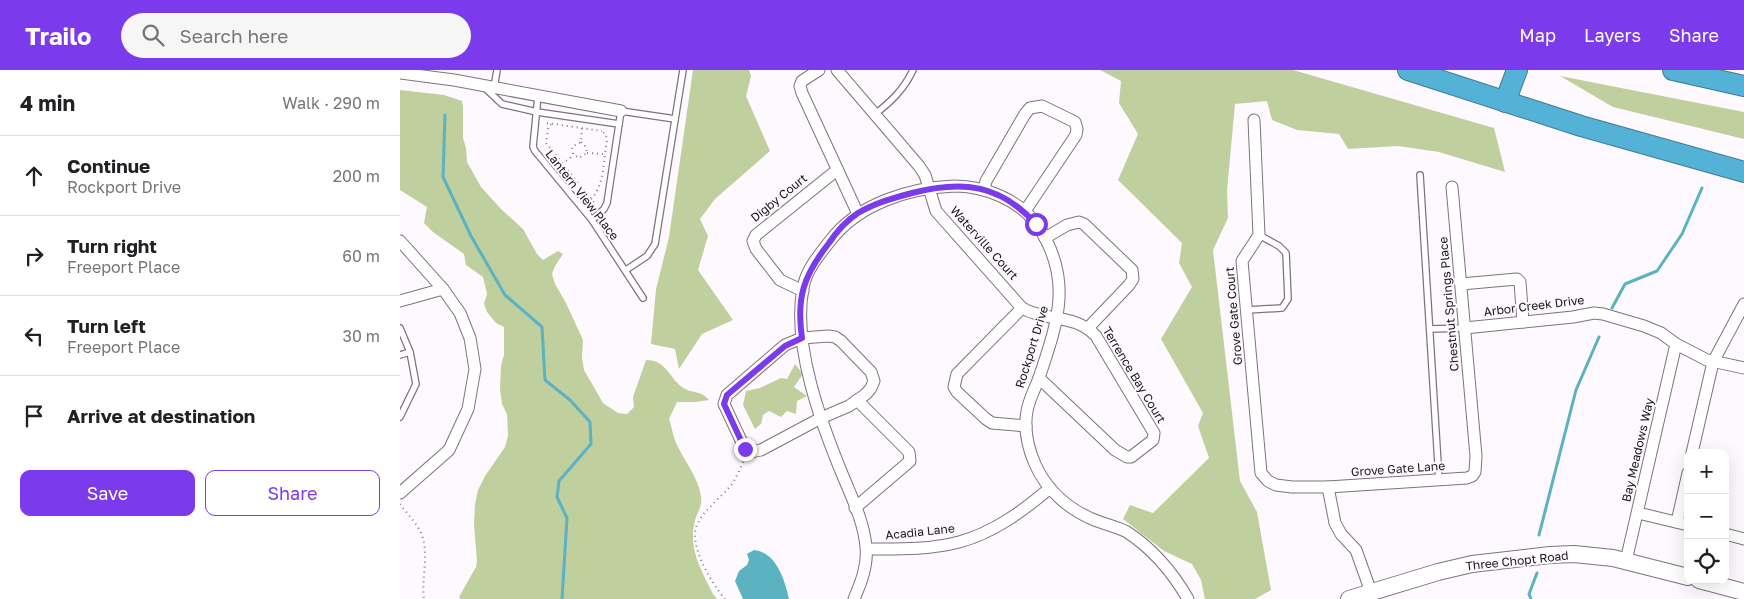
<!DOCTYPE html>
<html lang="en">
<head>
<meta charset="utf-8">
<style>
	:root { --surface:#fff; --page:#f6f6f6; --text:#202124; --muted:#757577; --line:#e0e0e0; --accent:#7c3aed }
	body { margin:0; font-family:"Golos Text",sans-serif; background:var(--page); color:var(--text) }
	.controls { position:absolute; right:15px; bottom:15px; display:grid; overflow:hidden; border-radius:10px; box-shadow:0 5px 20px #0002 }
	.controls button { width:45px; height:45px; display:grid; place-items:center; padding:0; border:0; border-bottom:1px solid var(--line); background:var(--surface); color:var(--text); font:25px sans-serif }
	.stop { position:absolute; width:15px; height:15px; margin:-11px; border:4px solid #7c3aed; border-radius:50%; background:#fff }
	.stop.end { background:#7c3aed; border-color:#fff; box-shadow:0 1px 5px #0008 }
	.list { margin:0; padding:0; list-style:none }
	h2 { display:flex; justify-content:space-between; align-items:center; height:65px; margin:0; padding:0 20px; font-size:21px }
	h2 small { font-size:16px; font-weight:400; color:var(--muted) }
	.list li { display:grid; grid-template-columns:32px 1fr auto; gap:15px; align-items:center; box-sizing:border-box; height:80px; padding:0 20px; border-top:1px solid var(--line) }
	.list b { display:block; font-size:19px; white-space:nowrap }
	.list p { margin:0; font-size:16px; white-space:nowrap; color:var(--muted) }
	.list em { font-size:16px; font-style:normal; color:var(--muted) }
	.actions { display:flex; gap:10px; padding:15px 20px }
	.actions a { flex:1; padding:11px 0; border:1px solid var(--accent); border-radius:10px; text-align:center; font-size:18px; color:var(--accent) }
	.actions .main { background:var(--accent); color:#fff }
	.icon { flex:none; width:28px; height:28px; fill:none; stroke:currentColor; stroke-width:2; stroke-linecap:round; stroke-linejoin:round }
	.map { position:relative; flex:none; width:1344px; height:529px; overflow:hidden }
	header { display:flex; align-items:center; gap:30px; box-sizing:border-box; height:70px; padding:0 25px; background:var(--accent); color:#fff }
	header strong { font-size:24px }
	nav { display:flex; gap:28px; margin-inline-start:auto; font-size:18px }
	.search { width:350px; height:45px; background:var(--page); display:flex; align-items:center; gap:12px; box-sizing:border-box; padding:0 18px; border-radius:28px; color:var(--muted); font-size:19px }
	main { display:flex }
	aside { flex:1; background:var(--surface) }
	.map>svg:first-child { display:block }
	.green { fill:#c0cf9e }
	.water { fill:#5bb2c1 }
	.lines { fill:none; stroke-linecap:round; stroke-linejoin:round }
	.stream { stroke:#5bb2c1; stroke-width:3 }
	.service-casing { stroke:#7d737d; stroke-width:8 }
	.minor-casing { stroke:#7d737d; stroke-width:13 }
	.secondary-casing { stroke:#7d737d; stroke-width:18 }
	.motorway-casing { stroke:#3f7b94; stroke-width:22 }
	.path { stroke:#817c81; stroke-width:2; stroke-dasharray:1 4; stroke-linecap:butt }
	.service { stroke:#fff; stroke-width:5.5 }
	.minor { stroke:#fff; stroke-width:11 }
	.secondary { stroke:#fff; stroke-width:16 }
	.motorway { stroke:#54b2d6; stroke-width:20 }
	.route { stroke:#7c3aed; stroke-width:6 }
	.labels { text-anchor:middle; stroke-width:4; stroke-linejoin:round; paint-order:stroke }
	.street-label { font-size:12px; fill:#191519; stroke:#fef9fe }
</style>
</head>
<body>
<header>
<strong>Trailo</strong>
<div class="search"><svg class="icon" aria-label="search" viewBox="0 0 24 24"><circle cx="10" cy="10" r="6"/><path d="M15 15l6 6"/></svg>Search here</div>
<nav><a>Map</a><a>Layers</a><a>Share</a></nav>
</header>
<main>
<aside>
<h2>4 min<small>Walk · 290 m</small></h2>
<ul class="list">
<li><svg class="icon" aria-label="ahead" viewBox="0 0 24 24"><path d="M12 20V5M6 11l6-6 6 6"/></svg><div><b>Continue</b><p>Rockport Drive</p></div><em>200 m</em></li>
<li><svg class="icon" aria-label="right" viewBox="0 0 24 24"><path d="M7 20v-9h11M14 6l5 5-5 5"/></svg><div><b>Turn right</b><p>Freeport Place</p></div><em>60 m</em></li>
<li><svg class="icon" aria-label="left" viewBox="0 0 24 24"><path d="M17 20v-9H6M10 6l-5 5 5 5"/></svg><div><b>Turn left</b><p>Freeport Place</p></div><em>30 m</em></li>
<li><svg class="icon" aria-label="arrive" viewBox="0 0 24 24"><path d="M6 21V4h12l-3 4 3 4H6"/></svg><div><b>Arrive at destination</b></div></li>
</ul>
<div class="actions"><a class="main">Save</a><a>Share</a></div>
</aside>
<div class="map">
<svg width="1344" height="529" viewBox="0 0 1344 529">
	<rect width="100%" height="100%" fill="#fef9fe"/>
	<g class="green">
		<polygon points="293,0 349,0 351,6 346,26 370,81 315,129 300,149 308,166 298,200 333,250 302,264 279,299 275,279 251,274 256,219 269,167"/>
		<polygon points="700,0 893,0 1094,58 1105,102 1039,82 998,76 948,79 939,64 897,60 872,50 867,31 835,34 827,121 828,148 813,180 840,411 857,442 871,520 855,529 805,529 801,510 792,494 764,481 723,449 730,435 753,443 809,388 798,356 803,343 761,269 792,217 779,193 782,173 718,110 738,64 719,33 721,11"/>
		<polygon points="1160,6 1344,42 1344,69 1213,37"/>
		<path d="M0 20 44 25 62 31 63 37V68L66 78 67 92 81 117 101 139 123 159 137 184 143 190 158 181 163 184 155 196 152 204 155 214 166 233 183 270 182 288 184 300 203 333 218 343 227 344 234 337 233 327 246 290C266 290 268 306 282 317 291 324 299 319 309 330L296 332H277L269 349C272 357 273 367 277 375 285 392 298 407 301 426 303 438 295 445 294 455 289 480 302 502 313 524L317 529H61L59 527 76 497 77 491 74 455 75 434 78 420 85 406 105 377 108 366 107 344 102 334 100 319 101 296 104 285V257L96 253 87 242 84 234 87 224 83 207 66 195 64 184 33 162 24 153 27 137 0 120Z"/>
		<polygon points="395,294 403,304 394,317 407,326 397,331 396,344 387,341 381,347 369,341 363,345 361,354 355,359 343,335 346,321 360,318 381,308 387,309"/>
	</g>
	<path class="water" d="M354 480C376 482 385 510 389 529H343L335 511 339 501 347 495 349 490 347 484Z"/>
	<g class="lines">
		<g class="stream">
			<polyline points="45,45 43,107 71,166 105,225 142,257 145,310 170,330 190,352 191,374 159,411 157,427 167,448 162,529"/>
			<polyline points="1212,238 1225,214 1257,201 1282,164 1302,118"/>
			<polyline points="1139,465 1176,320 1199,267"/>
			<polyline points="1131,529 1129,524 1137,503"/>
		</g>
		<g class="service-casing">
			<g id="service">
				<polyline points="85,18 102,34 137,42 219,54"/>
				<polyline points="94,18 97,0"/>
				<polyline points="138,26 133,77 135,81 192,150 243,228"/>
				<path d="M475 44C492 31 504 19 513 0"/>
				<polyline points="1020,105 1039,410"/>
				<polyline points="192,150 204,139 207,133 221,41 275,49"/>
				<polyline points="226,200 247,186 255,174 283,0"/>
				<polyline points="847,240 882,238 888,229 886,183 879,176 859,165"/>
				<polyline points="0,258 10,282 16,314 0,347"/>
				<polyline points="1030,259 1065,258"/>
				<polyline points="0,285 10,282"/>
			</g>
		</g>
		<g class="minor-casing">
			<g id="minor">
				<polyline points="419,0 402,11 400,16 402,23 458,144"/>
				<path d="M437 0 519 96 525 105 536 141 622 238C646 252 674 243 696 266L754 363 753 370 731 387H727L715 380 639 308"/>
				<polyline points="0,3 54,10 221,41"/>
				<polyline points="854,50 859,165 842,191 861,403 868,411 876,415 892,417 928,417 1067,408 1072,406 1075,402 1076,386 1052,117"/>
				<polyline points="584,120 586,111 625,44 630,38 642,36 675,52 677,59 676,65 625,141"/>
				<polyline points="645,168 667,155 679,152 684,154 732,200 733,209 729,215 688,258"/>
				<polyline points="0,171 43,219 60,243 70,268 75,299 68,339 49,380 0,423"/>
				<polyline points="1061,214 1117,209 1120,212 1123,252"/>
				<polyline points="403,221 380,210 356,179 353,171 356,165 437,100"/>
				<polyline points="0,231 43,219"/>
				<polyline points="622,238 557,304 554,317 557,322 586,349 592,353 626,356"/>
				<polyline points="1065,258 1173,247 1194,243 1203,244 1244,256 1261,263 1276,274 1307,290 1344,298"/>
				<polygon points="428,266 435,267 441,271 471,302 474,311 471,318 466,324 449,336 421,348 361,380 351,382 345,379 324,334 327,325 385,275 402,268"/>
				<polyline points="1292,383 1313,292 1344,234"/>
				<polyline points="928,417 935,453 941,464 956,480 971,522"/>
				<polyline points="455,438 510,391 509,382 457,330"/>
				<polyline points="1238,443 1288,455"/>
				<polyline points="1277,452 1288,403"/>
				<polyline points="1325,464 1344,469"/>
				<path d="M467 479C497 479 529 480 559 472 593 463 623 441 650 418"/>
				<polyline points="1226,491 1276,274"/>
				<path d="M454 529C461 513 468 495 466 477 464 452 452 428 443 406 421 353 392 275 403 218 406 200 419 185 430 171 458 134 508 118 554 116 585 116 620 130 638 156 673 209 658 251 640 305 636 317 629 329 627 341 624 358 628 378 635 394 646 419 667 438 692 449 703 454 716 456 727 462 753 479 773 503 788 529"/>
			</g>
		</g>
		<g class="secondary-casing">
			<g id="secondary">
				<polyline points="1299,510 1344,522"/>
				<polyline points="949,529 1038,502 1072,494 1150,485 1174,484 1213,488 1288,507"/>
			</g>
		</g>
		<g class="motorway-casing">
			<g id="motorway">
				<polyline points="1008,0 1181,56 1344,102"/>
				<polyline points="1273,0 1344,16"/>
				<polyline points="1105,32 1117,0"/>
			</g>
		</g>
		<g class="path">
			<polyline points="147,53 202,61"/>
			<polyline points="151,54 148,59 146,73 195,134"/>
			<polyline points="181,72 186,77 187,83 179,88 173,84 172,77 181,72 182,58"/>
			<polyline points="187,83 204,84"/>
			<polyline points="162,94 174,85"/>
			<path d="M191 129C205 115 203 90 207 71L206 65 202 61"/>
			<path d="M0 434C7 444 16 452 21 463 30 484 21 507 24 529"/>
			<path d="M325 529C312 514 288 475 297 455 304 439 321 428 332 414 337 407 340 398 344 390"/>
		</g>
		<use href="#service" class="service"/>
		<use href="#minor" class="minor"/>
		<use href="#secondary" class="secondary"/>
		<use href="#motorway" class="motorway"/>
	</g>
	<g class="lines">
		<path class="route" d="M345 379 324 334 327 325 385 276 402 268C396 227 404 205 429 173 437 161 446 151 458 143 475 133 493 128 512 123 562 110 600 114 636 154"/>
	</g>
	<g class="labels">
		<g class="street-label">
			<text transform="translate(182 125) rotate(52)" y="4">Lantern View Place</text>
			<text transform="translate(379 128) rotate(-39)" y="4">Digby Court</text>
			<text transform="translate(584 173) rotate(48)" y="4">Waterville Court</text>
			<text transform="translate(1049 234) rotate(-95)" y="4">Chestnut Springs Place</text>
			<text transform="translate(1134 236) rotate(-7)" y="4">Arbor Creek Drive</text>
			<text transform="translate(834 246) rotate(-95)" y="4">Grove Gate Court</text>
			<text transform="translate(632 277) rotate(-73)" y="4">Rockport Drive</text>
			<text transform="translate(734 305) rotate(59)" y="4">Terrence Bay Court</text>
			<text transform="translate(1238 380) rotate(-77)" y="4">Bay Meadows Way</text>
			<text transform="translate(998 399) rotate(-4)" y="4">Grove Gate Lane</text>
			<text transform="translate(520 462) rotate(-6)" y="4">Acadia Lane</text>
			<text transform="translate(1117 491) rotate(-6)" y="4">Three Chopt Road</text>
		</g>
	</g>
</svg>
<div class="controls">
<button>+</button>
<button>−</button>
<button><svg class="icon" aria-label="locate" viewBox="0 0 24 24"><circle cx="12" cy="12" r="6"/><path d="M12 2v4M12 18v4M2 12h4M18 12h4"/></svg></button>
</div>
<div class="stop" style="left:636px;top:154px"></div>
<div class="stop end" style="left:345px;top:379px"></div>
</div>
</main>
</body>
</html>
